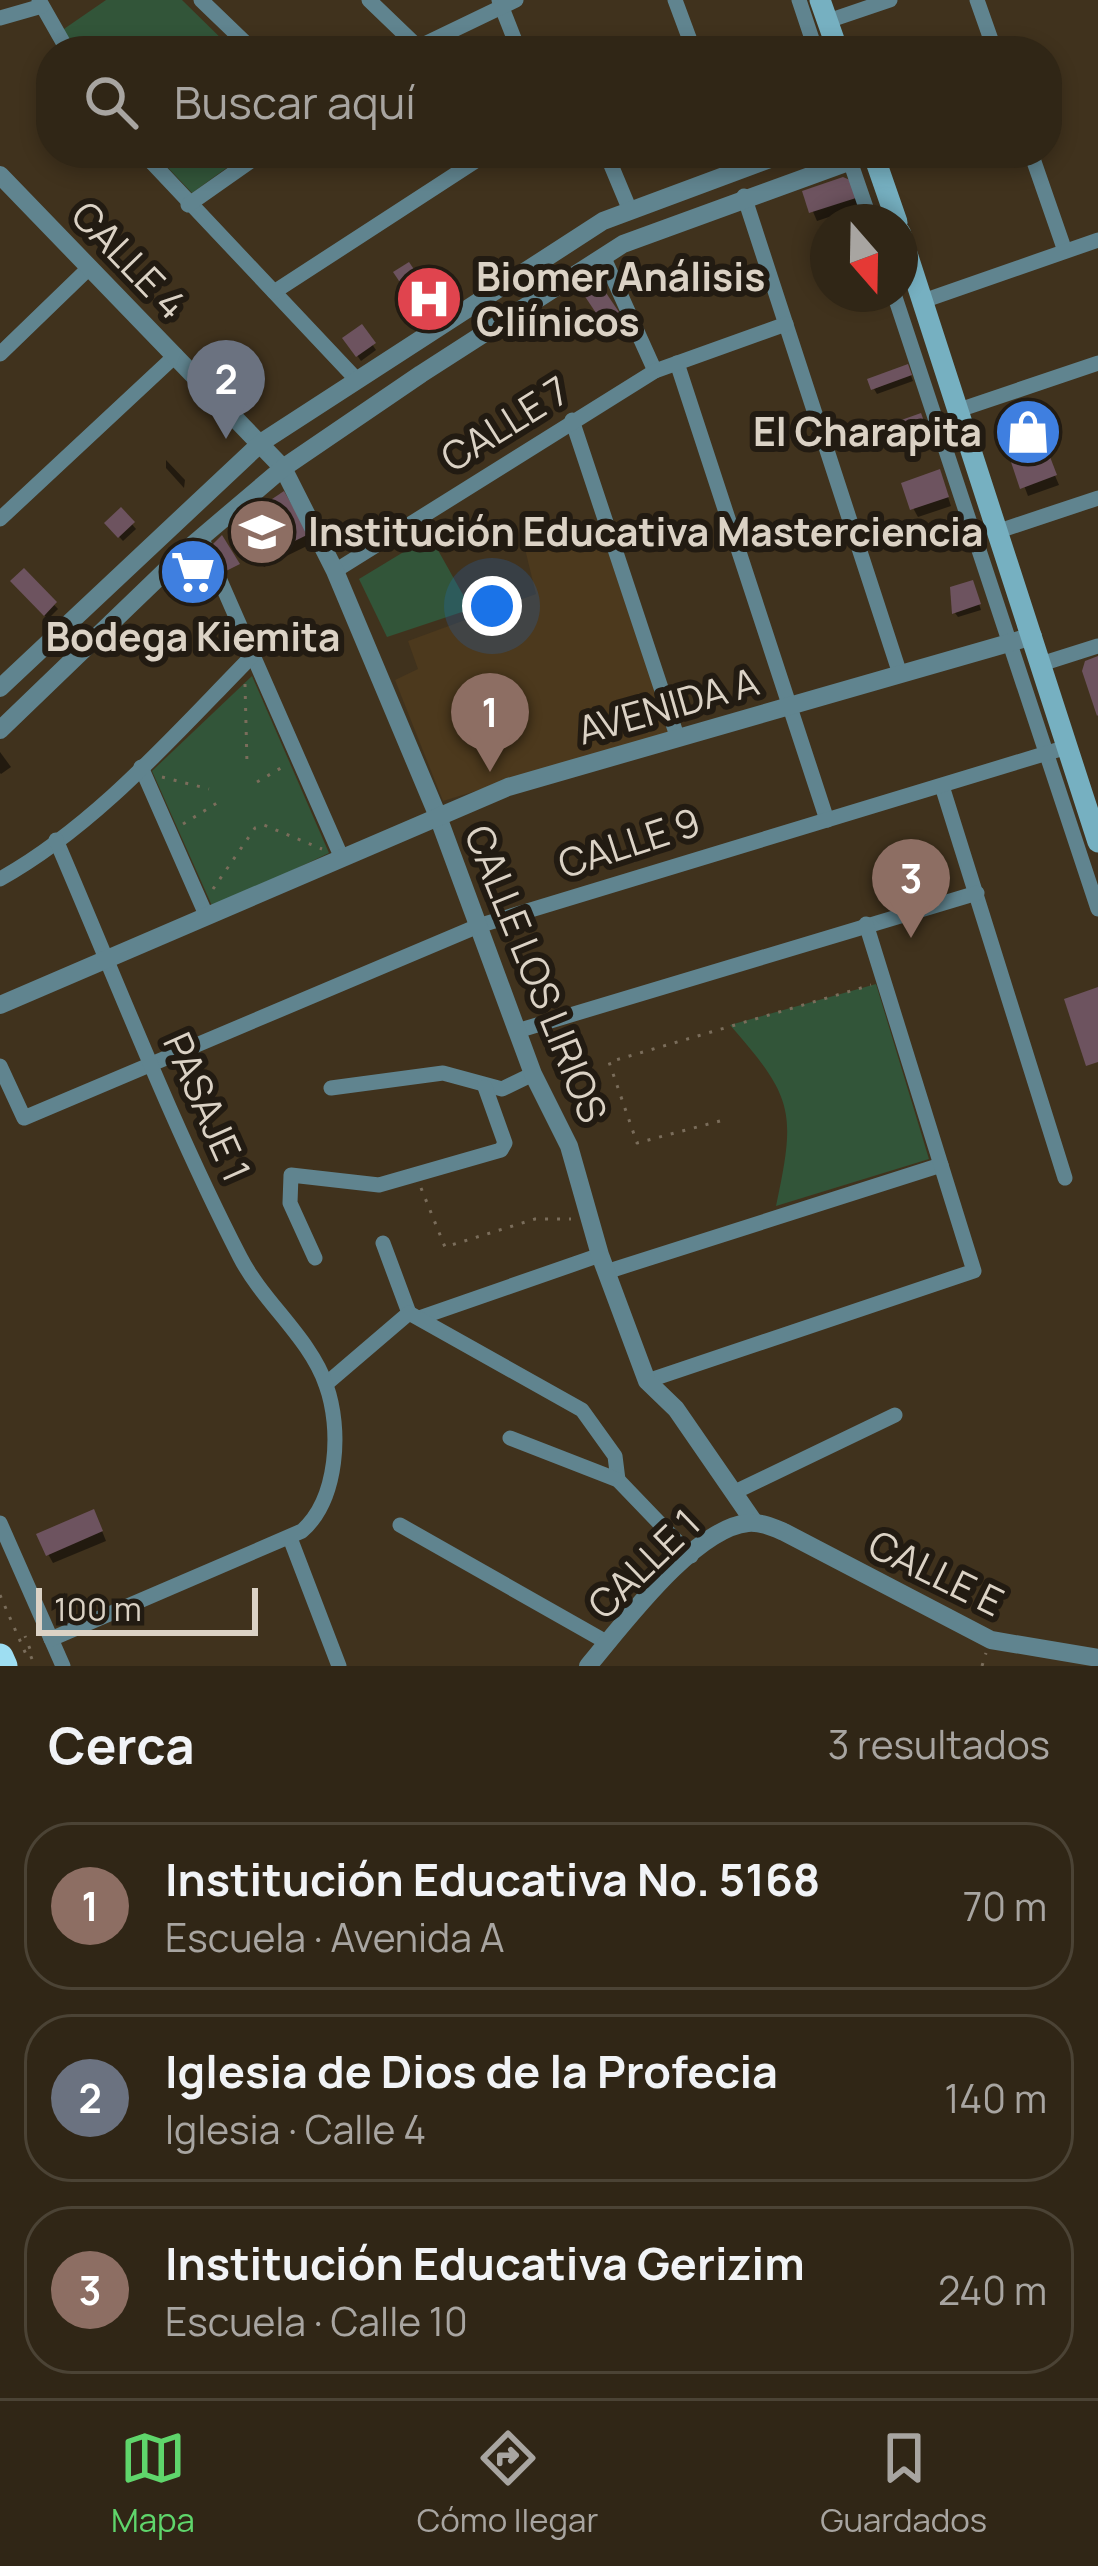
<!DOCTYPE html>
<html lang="es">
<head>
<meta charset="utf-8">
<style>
	:root { --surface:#302616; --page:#382e1f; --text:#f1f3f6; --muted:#a8a5a1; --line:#4b4335; --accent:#5fd56b }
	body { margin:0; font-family:Manrope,sans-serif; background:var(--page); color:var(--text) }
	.compass { position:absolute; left:810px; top:204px; width:108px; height:108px; border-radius:50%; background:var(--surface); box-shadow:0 6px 18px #0003; rotate:160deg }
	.scale { position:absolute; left:36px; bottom:30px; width:222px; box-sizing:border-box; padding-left:12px; border:6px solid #dbd2c5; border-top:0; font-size:33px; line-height:42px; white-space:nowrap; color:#dbd2c5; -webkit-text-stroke:9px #221b12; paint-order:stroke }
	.you { position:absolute; left:492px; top:606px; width:42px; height:42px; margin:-30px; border:9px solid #fff; border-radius:50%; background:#1a73e8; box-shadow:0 0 0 18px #1a73e833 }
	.badge { display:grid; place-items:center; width:78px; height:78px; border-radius:50%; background:var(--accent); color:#fff; font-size:39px; font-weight:700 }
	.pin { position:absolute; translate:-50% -99px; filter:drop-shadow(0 3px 6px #0008) }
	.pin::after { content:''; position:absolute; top:63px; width:42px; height:36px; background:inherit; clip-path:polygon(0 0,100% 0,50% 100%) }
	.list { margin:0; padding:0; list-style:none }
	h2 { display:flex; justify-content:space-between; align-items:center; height:156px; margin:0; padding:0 48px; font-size:51px }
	h2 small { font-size:39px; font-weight:400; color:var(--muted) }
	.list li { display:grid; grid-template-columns:78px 1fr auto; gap:36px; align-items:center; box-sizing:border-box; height:168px; margin:0 24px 24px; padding:0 24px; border:3px solid var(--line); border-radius:48px }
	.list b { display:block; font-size:45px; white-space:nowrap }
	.list p { margin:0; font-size:39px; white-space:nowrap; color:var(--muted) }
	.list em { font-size:39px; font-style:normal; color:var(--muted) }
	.icon { flex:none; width:66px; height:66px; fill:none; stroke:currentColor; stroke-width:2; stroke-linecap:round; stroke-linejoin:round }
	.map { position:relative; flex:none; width:1098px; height:1666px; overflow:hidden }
	.search { position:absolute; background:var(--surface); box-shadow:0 6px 18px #0003; left:36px; right:36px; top:36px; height:132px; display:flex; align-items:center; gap:30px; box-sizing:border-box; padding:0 42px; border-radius:48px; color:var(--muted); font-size:45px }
	.sheet { height:732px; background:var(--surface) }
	nav { display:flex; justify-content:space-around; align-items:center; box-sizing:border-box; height:168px; border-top:3px solid var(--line); background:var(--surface); font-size:33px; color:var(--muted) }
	nav a { display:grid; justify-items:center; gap:6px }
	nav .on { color:var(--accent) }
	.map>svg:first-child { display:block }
	.built { fill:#4c391d }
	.green { fill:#325539 }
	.shadow { fill:#0007 }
	.building { fill:#6d535f }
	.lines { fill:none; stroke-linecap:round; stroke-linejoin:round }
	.path { stroke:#7a6d5b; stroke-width:3; stroke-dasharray:3 9; stroke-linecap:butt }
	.minor { stroke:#60848f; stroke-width:15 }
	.tertiary { stroke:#60848f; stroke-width:18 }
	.secondary { stroke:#76b0c1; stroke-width:21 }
	.trunk { stroke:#9edef2; stroke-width:27 }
	.labels { text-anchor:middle; stroke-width:12; stroke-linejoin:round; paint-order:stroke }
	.street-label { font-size:39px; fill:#dbd2c5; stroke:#221b12 }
	.poi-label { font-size:39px; font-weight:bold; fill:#dbd2c5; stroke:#221b12; text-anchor:start }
</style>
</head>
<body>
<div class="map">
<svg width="1098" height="1666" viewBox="0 0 1098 1666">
	<rect width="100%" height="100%" fill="#40321d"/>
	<polygon class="built" points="603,521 682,728 443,801 395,680 418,669 408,641 536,594 525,549"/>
	<g class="green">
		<polygon points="106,0 182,0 234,51 72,51 61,31"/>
		<polygon points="154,153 247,153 192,193"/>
		<polygon points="430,536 471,609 387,637 359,579"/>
		<polygon points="252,676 329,853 213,908 152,771"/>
		<path d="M876 984 929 1159 776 1206C796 1112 794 1098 730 1025Z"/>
	</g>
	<g class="shadow">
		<polygon points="805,193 854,193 859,207 817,221"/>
		<polygon points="408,266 436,308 425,315 397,273"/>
		<polygon points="596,282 623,324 611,332 584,290"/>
		<polygon points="361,328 376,350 361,361 346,339"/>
		<polygon points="910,373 913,381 877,394 874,389"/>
		<polygon points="923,422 925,430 888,443 885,438"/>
		<polygon points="1051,425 1058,445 1044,450 1059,485 1028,496 1011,451"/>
		<polygon points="166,460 185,480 184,488 166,468"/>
		<polygon points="943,482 951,506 918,517 913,508"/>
		<polygon points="283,495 311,544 264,567 239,525"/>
		<polygon points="121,511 136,529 123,541 111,528"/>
		<polygon points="193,571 211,589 192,605 179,590"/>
		<polygon points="23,572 58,609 48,619 16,586"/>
		<polygon points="974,588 981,610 958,617 955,613"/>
		<polygon points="0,752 11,767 1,774 0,773"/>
		<polygon points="98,1521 106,1541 53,1563 48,1554"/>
	</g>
	<g class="building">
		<polygon points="843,177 850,180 856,198 809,213 802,191"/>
		<polygon points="409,262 436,302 420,312 393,272"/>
		<polygon points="596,278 623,318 606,328 580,289"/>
		<polygon points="362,324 376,343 356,357 342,338"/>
		<polygon points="908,364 912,375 871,390 867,379"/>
		<polygon points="921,413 925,424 883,439 879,428"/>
		<polygon points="1047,413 1055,435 1009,452 1001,429"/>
		<polygon points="1047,449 1057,475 1020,489 1011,462"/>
		<polygon points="940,469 949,497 910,510 901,483"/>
		<polygon points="284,491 309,534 256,560 235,524"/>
		<polygon points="121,507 135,522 118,538 104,523"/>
		<polygon points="222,535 240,564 226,571 213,544"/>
		<polygon points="24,568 57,602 44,616 10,581"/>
		<polygon points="192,568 211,583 187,602 172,585"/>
		<polygon points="973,580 981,604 952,614 950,587"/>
		<polygon points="1098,656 1098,715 1097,716 1082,671 1085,661"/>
		<polygon points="1098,987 1098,1062 1086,1066 1064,999"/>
		<polygon points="94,1509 103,1531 46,1556 36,1534"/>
	</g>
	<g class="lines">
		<g class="path">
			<polyline points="245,684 247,764"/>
			<polyline points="162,777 209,789"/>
			<polyline points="257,782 286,765"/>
			<polyline points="183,824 217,803"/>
			<polyline points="213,889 255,828 264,825 322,849"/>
			<polyline points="720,1121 637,1143 609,1062 871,985"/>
			<polyline points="421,1188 445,1247 535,1219 571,1219"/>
			<polyline points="0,1595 28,1659 33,1657 25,1636"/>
			<polyline points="982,1666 986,1653"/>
		</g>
		<g class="minor">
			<polyline points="39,0 68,51"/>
			<polyline points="201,0 254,51"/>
			<polyline points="369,0 422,51"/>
			<polyline points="499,0 519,51"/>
			<polyline points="675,0 694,51"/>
			<polyline points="799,0 816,51"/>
			<polyline points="977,0 995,51"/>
			<polyline points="0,18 42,6"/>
			<polyline points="828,21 890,0"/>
			<polyline points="410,51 516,0"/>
			<polyline points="143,153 357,380"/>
			<polyline points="606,153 629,208"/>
			<polyline points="732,153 738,170"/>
			<polyline points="1031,153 1065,251"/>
			<polyline points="850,161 871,222"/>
			<polyline points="744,196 900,674"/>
			<polyline points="188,205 262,153"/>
			<polyline points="603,256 655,371"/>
			<polyline points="274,292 488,153"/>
			<polyline points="894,294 1098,909"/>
			<polyline points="923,301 1098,240"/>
			<polyline points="0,354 90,267"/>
			<polyline points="677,363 827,820"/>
			<polyline points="959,410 1098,363"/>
			<polyline points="572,420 677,736"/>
			<polyline points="0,519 176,355"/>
			<polyline points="999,531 1098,498"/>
			<polyline points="201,537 341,856"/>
			<polyline points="335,571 655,371 786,324"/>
			<polyline points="1041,664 1098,646"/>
			<polyline points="141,767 207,917"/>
			<polyline points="942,786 1065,1178"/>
			<path d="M0 879C97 825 176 733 253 655"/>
			<polyline points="517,1031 977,893"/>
			<polyline points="0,1066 24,1118 478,926 1067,747"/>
			<polyline points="331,1088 443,1073 502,1089 533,1074"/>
			<polyline points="383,1243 409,1313"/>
			<polyline points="315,1258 290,1203 291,1175 379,1185 501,1150 505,1143 485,1087"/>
			<polyline points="606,1272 941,1165"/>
			<polyline points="419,1318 600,1255"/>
			<polyline points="647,1381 974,1271 866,924"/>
			<polyline points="326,1384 409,1313 582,1410 615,1456 618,1480"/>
			<polyline points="510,1438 618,1480 691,1556"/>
			<polyline points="737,1491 895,1415"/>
			<polyline points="0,1523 63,1666"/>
			<polyline points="400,1525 608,1643"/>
			<polyline points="290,1538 339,1666"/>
			<path d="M51 1639 302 1531C338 1499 342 1429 326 1385 310 1338 263 1302 240 1257 171 1123 116 979 56 840"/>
		</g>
		<g class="tertiary">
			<polyline points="0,175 283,468 335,571 437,814 533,1074 569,1146 600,1255 647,1381 676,1409 754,1522"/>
			<polyline points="0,688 262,442 603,221 786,153"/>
			<polyline points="0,730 190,547 283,468 421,374 623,244 873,153"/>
			<polyline points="0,1005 508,787 1033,636"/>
			<path d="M588 1666C622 1626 694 1528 748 1523 761 1522 772 1527 784 1532L991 1640 1098 1658"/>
		</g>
		<g class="secondary">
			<polyline points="820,0 838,51"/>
			<polyline points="873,153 897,222"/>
			<polyline points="900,232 1098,842"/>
		</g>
		<polyline class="trunk" points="0,1657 4,1666"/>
	</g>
	<defs>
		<g id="hospital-disc" transform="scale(3.45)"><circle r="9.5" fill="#e0444e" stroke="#221b12"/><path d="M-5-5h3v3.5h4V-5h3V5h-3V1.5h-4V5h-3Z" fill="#fff"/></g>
		<g id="shop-disc" transform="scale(3.45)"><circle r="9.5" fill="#3f7fe0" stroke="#221b12"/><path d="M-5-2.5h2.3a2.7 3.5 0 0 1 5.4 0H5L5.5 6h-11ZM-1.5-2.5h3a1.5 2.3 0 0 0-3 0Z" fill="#fff"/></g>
		<g id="school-disc" transform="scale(3.45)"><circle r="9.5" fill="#8d6e63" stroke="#221b12"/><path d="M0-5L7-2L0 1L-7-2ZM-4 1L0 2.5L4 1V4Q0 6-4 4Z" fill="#fff"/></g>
		<g id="supermarket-disc" transform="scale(3.45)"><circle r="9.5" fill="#3f7fe0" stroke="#221b12"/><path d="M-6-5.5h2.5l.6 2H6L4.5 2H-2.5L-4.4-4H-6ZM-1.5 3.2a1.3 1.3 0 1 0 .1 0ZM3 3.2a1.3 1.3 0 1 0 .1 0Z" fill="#fff"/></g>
	</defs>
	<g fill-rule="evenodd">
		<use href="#hospital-disc" x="429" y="299"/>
		<use href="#shop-disc" x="1028" y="432"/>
		<use href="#school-disc" x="262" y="532"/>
		<use href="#supermarket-disc" x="193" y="572"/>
	</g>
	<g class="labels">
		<g class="street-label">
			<text transform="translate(129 260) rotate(46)" y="14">CALLE 4</text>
			<text transform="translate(505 424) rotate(-32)" y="14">CALLE 7</text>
			<text transform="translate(668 706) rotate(-16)" y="14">AVENIDA A</text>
			<text transform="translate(629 843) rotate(-18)" y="14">CALLE 9</text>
			<text transform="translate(536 974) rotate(68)" y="14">CALLE LOS LIRIOS</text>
			<text transform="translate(207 1107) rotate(66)" y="14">PASAJE 1</text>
			<text transform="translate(644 1564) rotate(-44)" y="14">CALLE 1</text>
			<text transform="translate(936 1573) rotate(26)" y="14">CALLE E</text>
		</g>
		<g class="poi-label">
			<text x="476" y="291">Biomer Análisis<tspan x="476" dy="45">Cliínicos</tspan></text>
			<text x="982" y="446" text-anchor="end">El Charapita</text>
			<text x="308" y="546">Institución Educativa Masterciencia</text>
			<text x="193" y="651" text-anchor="middle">Bodega Kiemita</text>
		</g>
	</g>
</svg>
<svg class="compass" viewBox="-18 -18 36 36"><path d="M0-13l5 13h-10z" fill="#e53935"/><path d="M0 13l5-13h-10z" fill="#a8a5a1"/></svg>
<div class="scale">100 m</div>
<div class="you"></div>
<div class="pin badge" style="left:490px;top:772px;background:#8d6e63">1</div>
<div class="pin badge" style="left:226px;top:439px;background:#6b7280">2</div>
<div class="pin badge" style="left:911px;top:938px;background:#8d6e63">3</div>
<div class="search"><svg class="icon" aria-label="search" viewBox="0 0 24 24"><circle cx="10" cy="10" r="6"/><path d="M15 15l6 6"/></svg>Buscar aquí</div>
</div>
<section class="sheet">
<h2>Cerca<small>3 resultados</small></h2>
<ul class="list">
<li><span class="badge" style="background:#8d6e63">1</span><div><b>Institución Educativa No. 5168</b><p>Escuela · Avenida A</p></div><em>70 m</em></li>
<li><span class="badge" style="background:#6b7280">2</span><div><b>Iglesia de Dios de la Profecia</b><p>Iglesia · Calle 4</p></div><em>140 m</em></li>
<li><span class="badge" style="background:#8d6e63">3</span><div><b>Institución Educativa Gerizim</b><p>Escuela · Calle 10</p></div><em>240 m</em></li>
</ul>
</section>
<nav>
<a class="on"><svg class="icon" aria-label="map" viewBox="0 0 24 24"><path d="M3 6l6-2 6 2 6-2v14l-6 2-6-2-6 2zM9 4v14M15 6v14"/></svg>Mapa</a>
<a><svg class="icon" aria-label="directions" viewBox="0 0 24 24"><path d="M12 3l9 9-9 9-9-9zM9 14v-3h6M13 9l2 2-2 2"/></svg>Cómo llegar</a>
<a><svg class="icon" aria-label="saved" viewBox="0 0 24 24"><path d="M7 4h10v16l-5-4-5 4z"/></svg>Guardados</a>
</nav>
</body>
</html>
